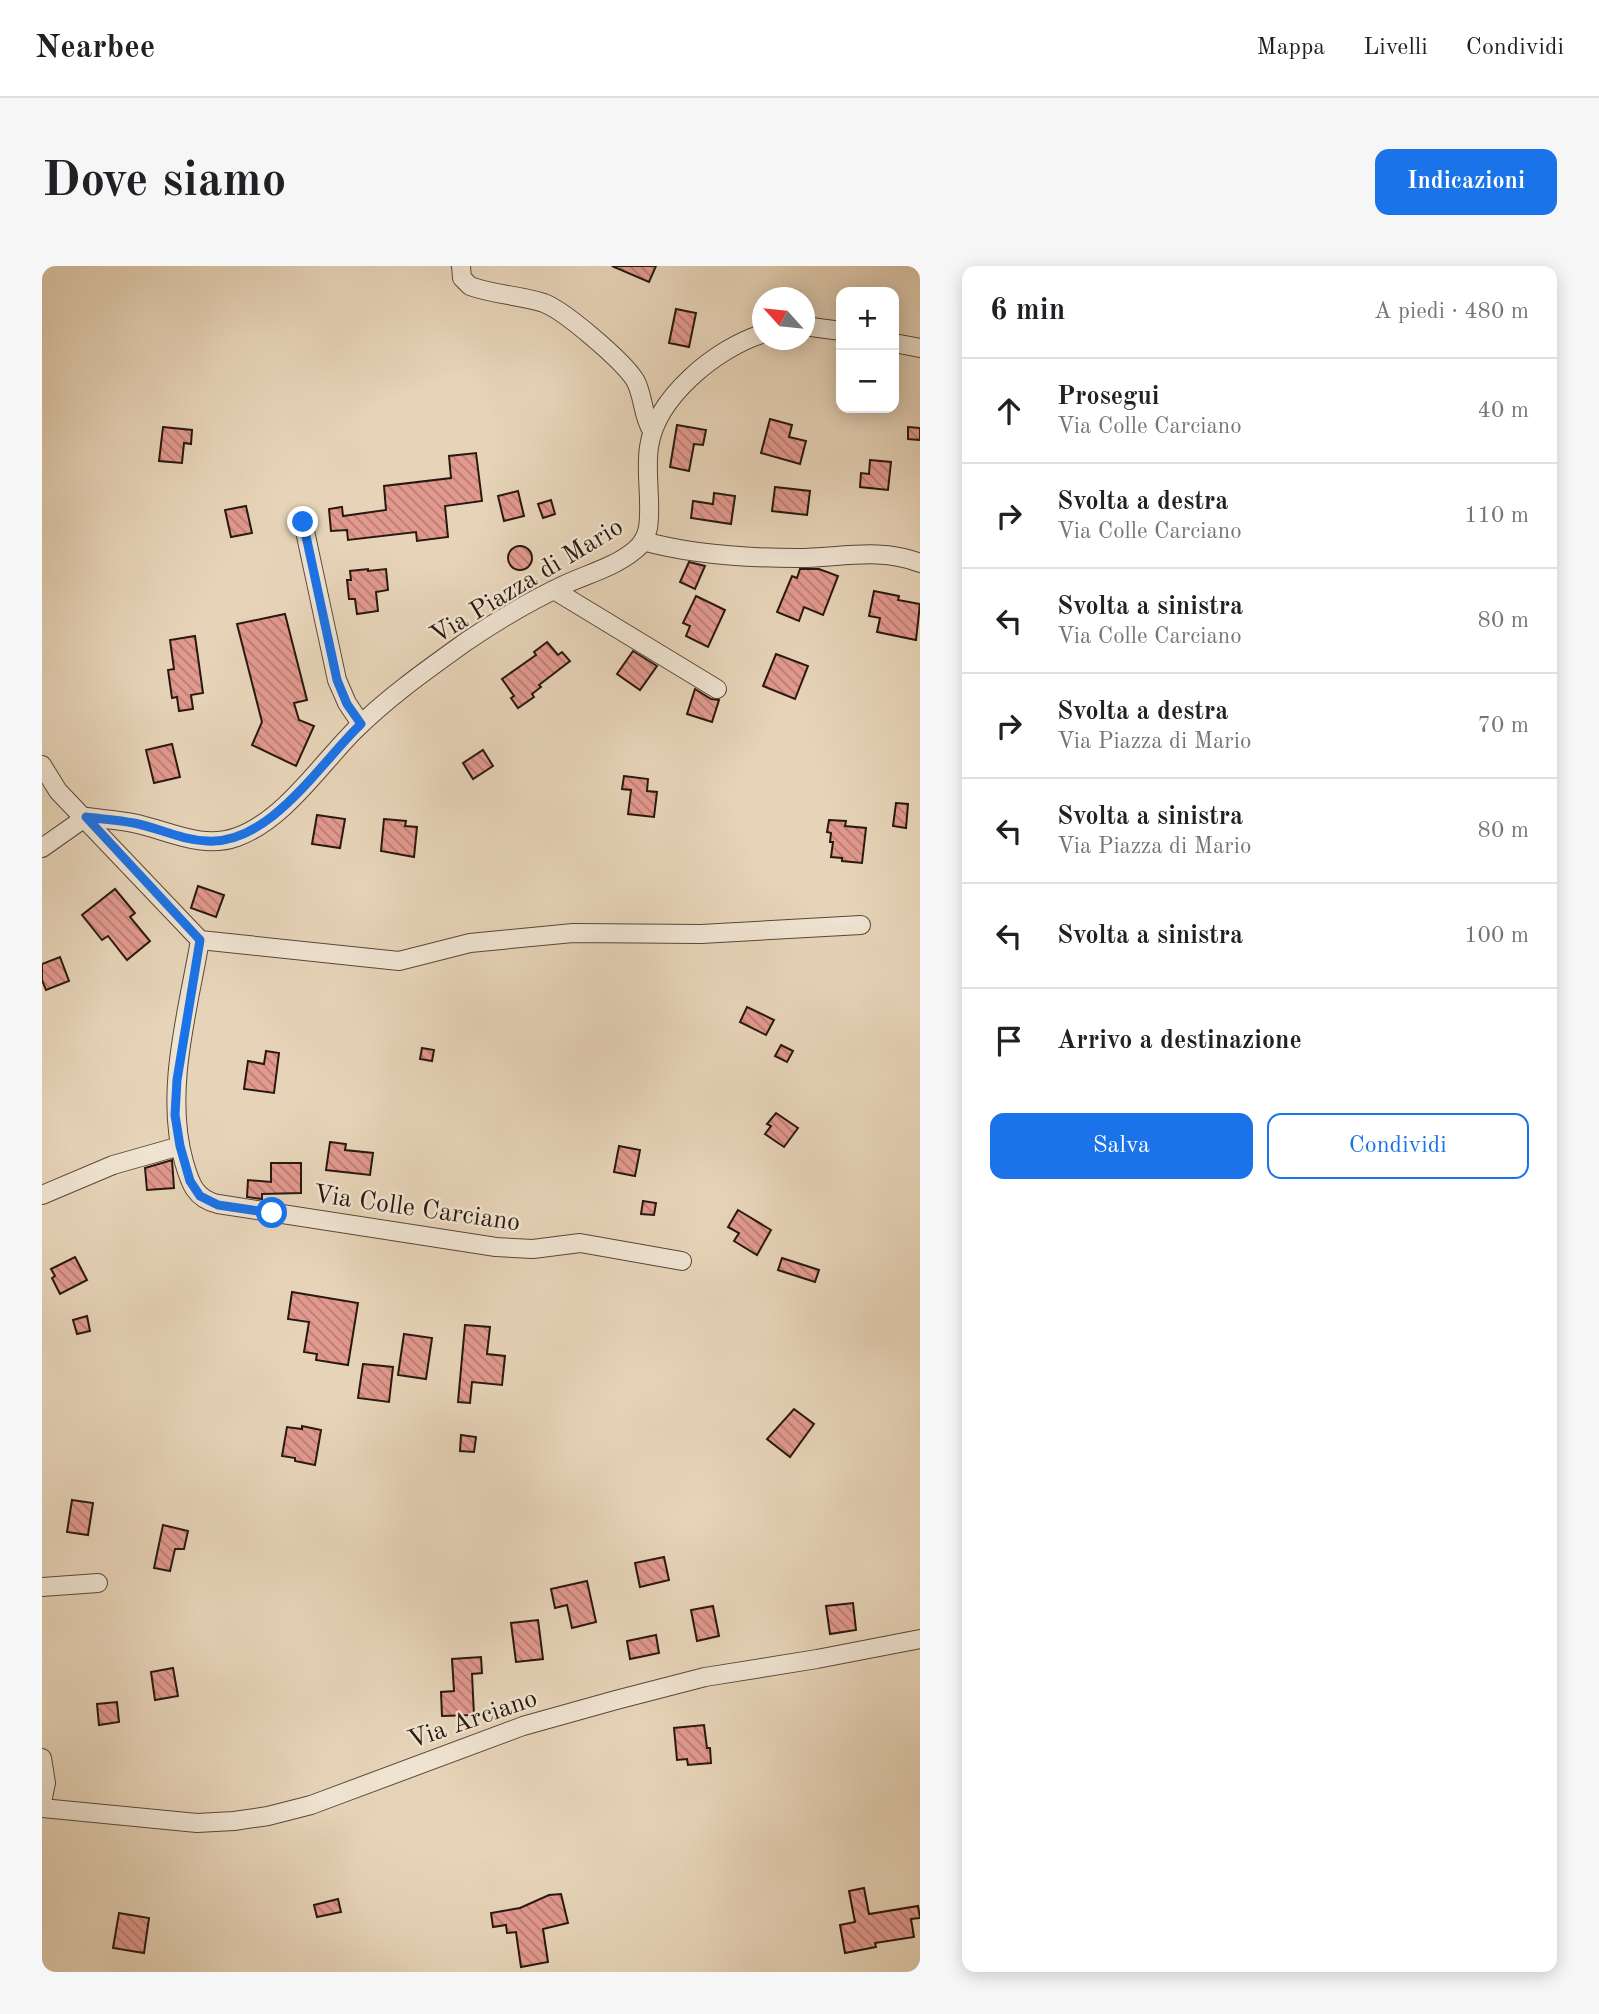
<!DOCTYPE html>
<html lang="it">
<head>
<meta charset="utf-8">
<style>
	:root { --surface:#fff; --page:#f6f6f6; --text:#202124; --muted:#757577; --line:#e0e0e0; --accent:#1a73e8 }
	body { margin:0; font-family:"Old Standard TT",serif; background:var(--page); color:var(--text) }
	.controls { position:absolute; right:21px; top:21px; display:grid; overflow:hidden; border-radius:14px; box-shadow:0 4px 18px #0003 }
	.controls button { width:63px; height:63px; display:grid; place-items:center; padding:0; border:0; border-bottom:2px solid var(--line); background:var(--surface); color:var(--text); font:35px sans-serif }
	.compass { position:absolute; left:710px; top:21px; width:63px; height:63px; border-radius:50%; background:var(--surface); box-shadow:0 4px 18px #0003; rotate:297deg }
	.stop { position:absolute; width:21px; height:21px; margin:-16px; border:5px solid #1a73e8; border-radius:50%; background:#fff }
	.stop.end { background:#1a73e8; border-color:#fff; box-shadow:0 2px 7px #0008 }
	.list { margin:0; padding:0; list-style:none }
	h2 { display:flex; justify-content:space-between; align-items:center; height:91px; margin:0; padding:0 28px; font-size:30px }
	h2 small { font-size:23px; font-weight:400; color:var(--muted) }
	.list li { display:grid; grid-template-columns:46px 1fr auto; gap:21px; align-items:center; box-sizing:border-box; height:105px; padding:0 28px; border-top:2px solid var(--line) }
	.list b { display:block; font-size:26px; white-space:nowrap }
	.list p { margin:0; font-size:23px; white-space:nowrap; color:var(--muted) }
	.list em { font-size:23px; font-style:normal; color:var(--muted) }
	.actions { display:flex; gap:14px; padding:21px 28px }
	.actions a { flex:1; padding:16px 0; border:2px solid var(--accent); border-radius:14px; text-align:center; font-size:24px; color:var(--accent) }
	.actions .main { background:var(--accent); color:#fff }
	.icon { flex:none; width:38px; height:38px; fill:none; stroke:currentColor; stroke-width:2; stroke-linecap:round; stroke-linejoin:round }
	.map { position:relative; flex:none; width:878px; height:1706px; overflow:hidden; border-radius:14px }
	header { display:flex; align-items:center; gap:42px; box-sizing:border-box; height:98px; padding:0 35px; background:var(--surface); border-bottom:2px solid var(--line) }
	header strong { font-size:33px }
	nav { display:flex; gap:38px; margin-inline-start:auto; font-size:24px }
	.intro { display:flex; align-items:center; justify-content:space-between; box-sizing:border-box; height:168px; padding:0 42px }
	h1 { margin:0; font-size:49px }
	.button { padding:18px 32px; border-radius:14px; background:var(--accent); color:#fff; font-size:24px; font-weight:700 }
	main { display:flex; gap:42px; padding:0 42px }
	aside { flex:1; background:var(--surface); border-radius:14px; box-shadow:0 4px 18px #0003 }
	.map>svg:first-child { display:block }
	.building { fill:url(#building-back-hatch); stroke:#29180f; stroke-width:2 }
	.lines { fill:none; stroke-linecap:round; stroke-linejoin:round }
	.minor-casing { stroke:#584739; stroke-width:20 }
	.minor { stroke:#efe3d1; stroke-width:18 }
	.route { stroke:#1a73e8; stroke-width:9 }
	.labels { text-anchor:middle; stroke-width:5; stroke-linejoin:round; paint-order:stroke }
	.street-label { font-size:26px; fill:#29180f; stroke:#efe3d1 }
</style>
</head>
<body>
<header>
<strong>Nearbee</strong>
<nav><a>Mappa</a><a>Livelli</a><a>Condividi</a></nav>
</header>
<div class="intro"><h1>Dove siamo</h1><a class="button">Indicazioni</a></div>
<main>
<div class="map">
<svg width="878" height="1706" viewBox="0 0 878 1706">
	<defs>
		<pattern id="building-back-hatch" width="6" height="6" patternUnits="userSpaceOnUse" patternTransform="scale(1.75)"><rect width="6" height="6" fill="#e2998e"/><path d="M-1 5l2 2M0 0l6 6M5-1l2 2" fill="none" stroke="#b77c72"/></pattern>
	</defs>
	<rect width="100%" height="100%" fill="#e7d4b8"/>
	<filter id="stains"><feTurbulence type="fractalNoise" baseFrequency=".00286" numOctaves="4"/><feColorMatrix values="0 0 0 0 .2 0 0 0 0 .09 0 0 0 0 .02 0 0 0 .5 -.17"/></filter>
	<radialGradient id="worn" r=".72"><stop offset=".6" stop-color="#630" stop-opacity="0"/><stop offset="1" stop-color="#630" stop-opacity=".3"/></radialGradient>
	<g class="building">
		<polygon points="570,0 614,0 607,16"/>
		<polygon points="634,43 654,47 647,81 627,77"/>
		<polygon points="728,153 750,159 747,171 764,175 758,198 719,187"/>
		<polygon points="635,159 664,164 661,179 652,178 647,205 628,201"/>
		<polygon points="121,161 150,164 149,178 142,177 140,197 117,195"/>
		<polygon points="866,161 878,162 878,174 866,173"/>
		<polygon points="434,187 440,235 403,240 406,271 375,275 374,266 306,274 305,264 289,265 287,243 300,241 301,250 344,244 342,220 409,212 407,190"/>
		<polygon points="828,194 849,196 846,224 818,221 819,207 827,208"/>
		<polygon points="733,221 768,225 765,249 730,245"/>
		<polygon points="476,225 482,250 462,255 456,230"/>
		<polygon points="672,227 693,230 689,258 649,252 651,235 671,238"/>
		<polygon points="509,234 513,248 501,252 496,238"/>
		<polygon points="204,240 210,267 189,271 183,244"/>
		<circle cx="478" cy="292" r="12"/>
		<polygon points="647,296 663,300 653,323 638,316"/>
		<polygon points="326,303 326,305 344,303 346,324 334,326 336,345 315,348 313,333 307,333 305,314 309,314 308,305"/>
		<polygon points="758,303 777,303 796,310 781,349 762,341 757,355 735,346 750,310 755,312"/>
		<polygon points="832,325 857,330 856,334 878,338 874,374 835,366 838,352 827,350"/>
		<polygon points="654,330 683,344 666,381 644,370 648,360 641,357"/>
		<polygon points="243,348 265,434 252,437 257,454 272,460 254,500 210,479 220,456 195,358"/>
		<polygon points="153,370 161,427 149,429 151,443 137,445 135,431 130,432 126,404 132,403 128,374"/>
		<polygon points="505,376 516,389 520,386 528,395 497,419 499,421 490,428 492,431 476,442 469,432 472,430 460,413 494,389 492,386"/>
		<polygon points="591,385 615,400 598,424 575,408"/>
		<polygon points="734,388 766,400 753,433 721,420"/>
		<polygon points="653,423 669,433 677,434 670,456 645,448"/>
		<polygon points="130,478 138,511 112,517 104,484"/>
		<polygon points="441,484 451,500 431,513 421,497"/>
		<polygon points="582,510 606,513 605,525 615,526 612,551 586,548 589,524 580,523"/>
		<polygon points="854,537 866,538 864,562 851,560"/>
		<polygon points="275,549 303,553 298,582 270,578"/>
		<polygon points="342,553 364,555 363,560 375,561 372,591 339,585"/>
		<polygon points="787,554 804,555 803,560 824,562 820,597 800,595 800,592 789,591 791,576 788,576 789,567 785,566"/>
		<polygon points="156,620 182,629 174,651 149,642"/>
		<polygon points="73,623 93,647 88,651 108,675 85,694 66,670 60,674 40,649"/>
		<polygon points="18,691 27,715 4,724 0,714 0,698"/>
		<polygon points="705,741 732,754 724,769 698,756"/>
		<polygon points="739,779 751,785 745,796 733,790"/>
		<polygon points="380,782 392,784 390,795 378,793"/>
		<polygon points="224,785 237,787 232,827 202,823 206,795 222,798"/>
		<polygon points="734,847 756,862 742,881 723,868 729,860 725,858"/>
		<polygon points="288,876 304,878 303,884 331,887 328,909 284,904"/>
		<polygon points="577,880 598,884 593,910 572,906"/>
		<polygon points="130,894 132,922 105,924 103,902"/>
		<polygon points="229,897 259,897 259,927 220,928 220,933 205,931 206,914 229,916"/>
		<polygon points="601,935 614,937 612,949 599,948"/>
		<polygon points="696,944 729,964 715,989 692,975 697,967 686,961"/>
		<polygon points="33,991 45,1014 18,1028 10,1012 13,1010 9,1003"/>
		<polygon points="740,992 777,1004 773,1016 736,1004"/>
		<polygon points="250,1026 316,1037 306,1099 274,1094 275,1088 262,1086 267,1056 246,1053"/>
		<polygon points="45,1050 48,1065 35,1068 31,1054"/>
		<polygon points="423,1059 448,1061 445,1088 463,1090 460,1119 430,1116 428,1137 416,1136"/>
		<polygon points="362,1068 390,1072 384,1113 356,1109"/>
		<polygon points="321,1098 351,1101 347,1136 316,1132"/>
		<polygon points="752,1143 772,1158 748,1191 725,1173"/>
		<polygon points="260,1160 279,1164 273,1199 253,1195 253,1192 240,1190 245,1161 260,1163"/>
		<polygon points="419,1169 434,1171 432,1186 418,1185"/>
		<polygon points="30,1234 51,1237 46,1269 25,1266"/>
		<polygon points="121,1259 146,1265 142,1283 133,1283 128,1305 112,1302"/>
		<polygon points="622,1291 627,1314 598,1321 593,1297"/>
		<polygon points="545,1315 554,1356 530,1362 525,1339 513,1342 509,1323"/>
		<polygon points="811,1337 814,1364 788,1368 784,1340"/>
		<polygon points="671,1340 677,1370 655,1375 649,1344"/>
		<polygon points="496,1354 501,1393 474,1396 469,1357"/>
		<polygon points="614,1369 617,1387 588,1393 585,1375"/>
		<polygon points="439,1391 440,1407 430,1408 432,1449 400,1450 399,1426 412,1425 410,1393"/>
		<polygon points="131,1402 136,1430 113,1434 109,1406"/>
		<polygon points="75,1436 77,1456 57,1459 55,1438"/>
		<polygon points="662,1459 665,1482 668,1482 669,1497 646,1499 645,1493 635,1494 632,1462"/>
		<polygon points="822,1622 827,1648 876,1640 878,1652 869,1653 872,1671 833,1677 834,1681 803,1687 798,1659 813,1656 807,1625"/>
		<polygon points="519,1628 526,1657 501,1663 506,1696 479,1701 474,1666 465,1667 464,1659 451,1661 449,1647 478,1642 507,1629"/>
		<polygon points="296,1633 299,1646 275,1651 272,1639"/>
		<polygon points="77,1647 107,1652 102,1687 71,1682"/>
	</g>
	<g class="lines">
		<g class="minor-casing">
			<g id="minor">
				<path d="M419 0 420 12 428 20C452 29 478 29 502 37 523 45 581 95 593 114 602 130 600 149 610 165"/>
				<polyline points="762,60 799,65"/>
				<polyline points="852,77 878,82"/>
				<polyline points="261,256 295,414 305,437 319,458"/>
				<path d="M601 275C651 289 705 292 756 292 796 292 839 281 878 297"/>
				<polyline points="512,324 675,423"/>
				<path d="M0 499 16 525 158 674C146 745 122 826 142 896 148 917 153 933 176 938L454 981 491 983 538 977 640 995"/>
				<path d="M0 582 44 551C59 553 76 554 91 557 126 564 159 584 195 571 242 554 278 499 312 465 346 431 386 403 425 375 456 354 488 335 522 319 545 308 573 301 593 284 601 278 604 271 606 262 610 235 603 208 607 181 614 131 675 82 720 68"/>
				<polyline points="158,674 357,695 428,677 531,667 659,668 819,659"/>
				<polyline points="0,929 71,899 138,880"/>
				<polyline points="0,1321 56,1317"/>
				<polyline points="0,1492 4,1517 0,1536"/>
				<polyline points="0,1542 155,1557 192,1555 226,1550 269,1539 481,1460 574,1434 663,1411 775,1393 878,1373"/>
			</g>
		</g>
		<use href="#minor" class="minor"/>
	</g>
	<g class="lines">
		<path class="route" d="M230 947 176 939 158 930 148 915 138 880 133 849 135 814 158 674 44 551C59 553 76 554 92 557 117 562 139 574 165 575 228 579 278 497 319 458L305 438 295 414 261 256"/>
	</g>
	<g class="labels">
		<g class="street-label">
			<text transform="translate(484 314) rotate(-31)" y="9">Via Piazza di Mario</text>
			<text transform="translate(375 941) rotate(8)" y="9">Via Colle Carciano</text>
			<text transform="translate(430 1452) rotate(-19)" y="9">Via Arciano</text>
		</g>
	</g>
	<rect width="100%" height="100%" filter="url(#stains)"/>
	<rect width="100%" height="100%" fill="url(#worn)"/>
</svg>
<div class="controls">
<button>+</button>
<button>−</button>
</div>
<svg class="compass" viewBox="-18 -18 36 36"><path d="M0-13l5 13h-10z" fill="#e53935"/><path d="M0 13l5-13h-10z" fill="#757577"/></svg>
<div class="stop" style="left:230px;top:947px"></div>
<div class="stop end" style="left:261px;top:256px"></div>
</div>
<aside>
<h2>6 min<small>A piedi · 480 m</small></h2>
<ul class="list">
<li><svg class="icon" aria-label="ahead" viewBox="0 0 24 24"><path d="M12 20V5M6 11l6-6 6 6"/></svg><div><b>Prosegui</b><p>Via Colle Carciano</p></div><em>40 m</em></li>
<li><svg class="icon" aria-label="right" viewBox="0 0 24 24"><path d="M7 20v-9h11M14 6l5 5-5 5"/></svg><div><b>Svolta a destra</b><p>Via Colle Carciano</p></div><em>110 m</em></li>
<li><svg class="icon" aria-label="left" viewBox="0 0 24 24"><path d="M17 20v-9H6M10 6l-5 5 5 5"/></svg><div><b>Svolta a sinistra</b><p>Via Colle Carciano</p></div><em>80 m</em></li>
<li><svg class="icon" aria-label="right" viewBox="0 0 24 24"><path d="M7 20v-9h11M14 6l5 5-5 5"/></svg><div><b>Svolta a destra</b><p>Via Piazza di Mario</p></div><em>70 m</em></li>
<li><svg class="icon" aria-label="left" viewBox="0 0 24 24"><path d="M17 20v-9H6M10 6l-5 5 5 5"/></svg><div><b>Svolta a sinistra</b><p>Via Piazza di Mario</p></div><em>80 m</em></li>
<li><svg class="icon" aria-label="left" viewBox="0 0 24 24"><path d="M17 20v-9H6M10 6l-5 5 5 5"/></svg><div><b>Svolta a sinistra</b></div><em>100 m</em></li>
<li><svg class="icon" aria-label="arrive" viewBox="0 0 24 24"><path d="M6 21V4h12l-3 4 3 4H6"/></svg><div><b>Arrivo a destinazione</b></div></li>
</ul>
<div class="actions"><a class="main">Salva</a><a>Condividi</a></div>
</aside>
</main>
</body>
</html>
